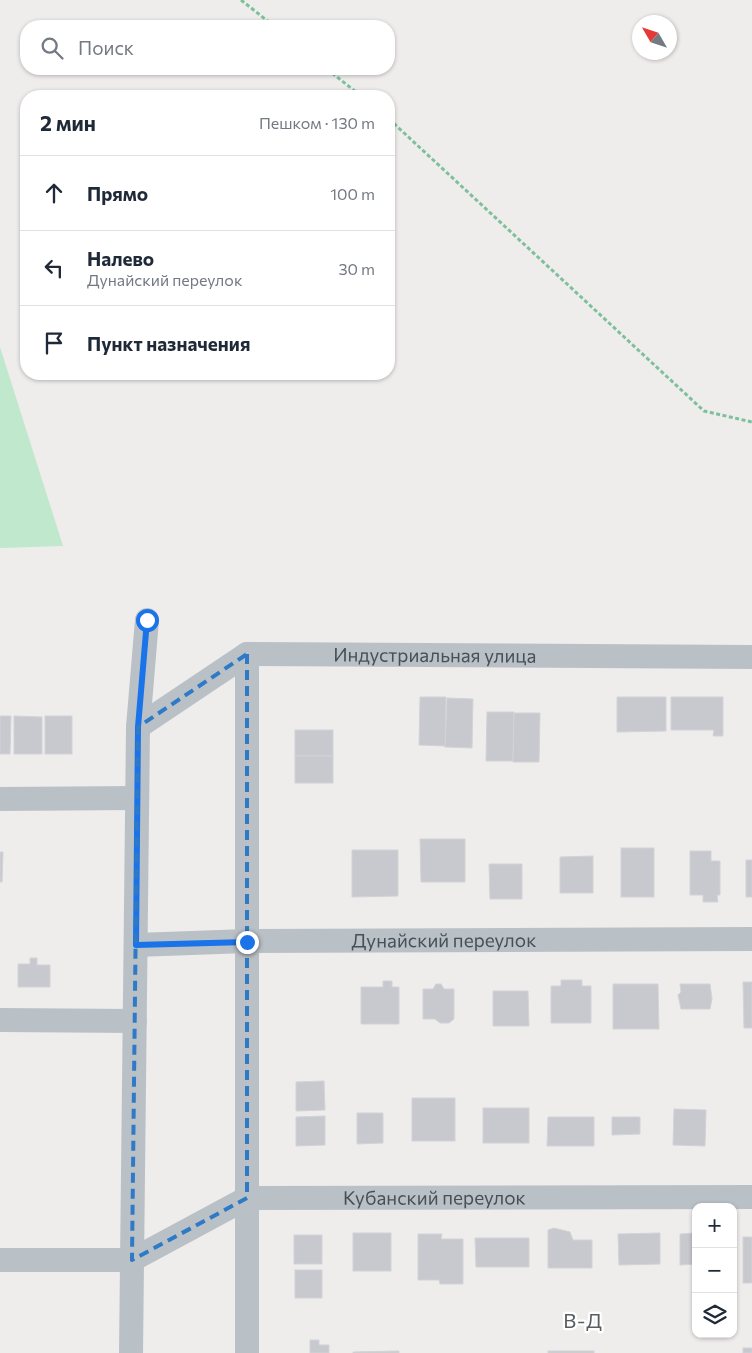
<!DOCTYPE html>
<html lang="ru">
<head>
<meta charset="utf-8">
<style>
	:root { --surface:#fff; --page:#f2f2f3; --text:#1f2937; --muted:#747a83; --line:#e0e1e3 }
	body { margin:0; font-family:Commissioner,sans-serif; background:var(--page); color:var(--text) }
	.controls { position:absolute; right:15px; bottom:15px; display:grid; overflow:hidden; border-radius:10px; box-shadow:0 1px 4px #0004 }
	.controls button { width:45px; height:45px; display:grid; place-items:center; padding:0; border:0; border-bottom:1px solid var(--line); background:var(--surface); color:var(--text); font:25px sans-serif }
	.compass { position:absolute; left:632px; top:15px; width:45px; height:45px; border-radius:50%; background:var(--surface); box-shadow:0 1px 4px #0004; rotate:309deg }
	.stop { position:absolute; width:15px; height:15px; margin:-11px; border:4px solid #1a73e8; border-radius:50%; background:#fff }
	.stop.end { background:#1a73e8; border-color:#fff; box-shadow:0 1px 5px #0008 }
	.list { margin:0; padding:0; list-style:none }
	h2 { display:flex; justify-content:space-between; align-items:center; height:65px; margin:0; padding:0 20px; font-size:21px }
	h2 small { font-size:16px; font-weight:400; color:var(--muted) }
	.list li { display:grid; grid-template-columns:32px 1fr auto; gap:15px; align-items:center; box-sizing:border-box; height:75px; padding:0 20px; border-top:1px solid var(--line) }
	.list b { display:block; font-size:19px; white-space:nowrap }
	.list p { margin:0; font-size:16px; white-space:nowrap; color:var(--muted) }
	.list em { font-size:16px; font-style:normal; color:var(--muted) }
	.icon { flex:none; width:28px; height:28px; fill:none; stroke:currentColor; stroke-width:2; stroke-linecap:round; stroke-linejoin:round }
	.map { position:relative; flex:none; width:752px; height:1353px; overflow:hidden }
	.search { position:absolute; background:var(--surface); box-shadow:0 1px 4px #0004; left:20px; top:20px; width:375px; height:55px; display:flex; align-items:center; gap:12px; box-sizing:border-box; padding:0 18px; border-radius:20px; color:var(--muted); font-size:19px }
	.panel { position:absolute; background:var(--surface); box-shadow:0 1px 4px #0004; left:20px; top:90px; width:375px; height:290px; border-radius:20px }
	.map>svg:first-child { display:block }
	.green { fill:#bfe8cc }
	.building { fill:#c7c9ce; stroke:#d1d3d7 }
	.lines { fill:none; stroke-linecap:round; stroke-linejoin:round }
	.path { stroke:#7cc19b; stroke-width:3; stroke-dasharray:4 2.5; stroke-linecap:butt }
	.street { stroke:#b9c1c7; stroke-width:24 }
	.route { stroke:#1a73e8; stroke-width:6 }
	.marked { fill:none; stroke:#2f7ac6; stroke-width:4; stroke-dasharray:10 6; stroke-linejoin:round }
	.labels { text-anchor:middle; stroke-width:4.5; stroke-linejoin:round; paint-order:stroke }
	.street-label { font-size:19px; fill:#475057; stroke:#fff }
	.neighbourhood-label { font-size:20px; letter-spacing:1px; fill:#5a5d60; stroke:#fff }
</style>
</head>
<body>
<div class="map">
<svg width="752" height="1353" viewBox="0 0 752 1353">
	<rect width="100%" height="100%" fill="#efecec"/>
	<polygon class="green" points="0,347 63,546 0,548"/>
	<g class="building">
		<polygon points="420,697 446,697 445,746 419,745"/>
		<polygon points="617,697 666,697 666,731 617,732"/>
		<polygon points="671,697 723,697 723,736 713,736 714,730 671,730"/>
		<polygon points="447,698 473,699 472,748 445,747"/>
		<polygon points="487,712 514,712 513,761 486,761"/>
		<polygon points="514,713 540,713 539,762 513,762"/>
		<polygon points="0,716 11,716 10,754 0,754"/>
		<polygon points="14,716 42,717 42,754 14,754"/>
		<rect x="45" y="716" width="27" height="38"/>
		<rect x="295" y="730" width="38" height="26"/>
		<rect x="295" y="756" width="38" height="27"/>
		<polygon points="420,839 465,839 465,882 421,882"/>
		<rect x="621" y="848" width="33" height="49"/>
		<polygon points="352,850 398,850 398,896 352,897"/>
		<polygon points="690,851 711,851 711,861 720,861 720,895 717,895 718,902 703,902 703,895 690,895"/>
		<polygon points="0,852 3,852 2,882 0,882"/>
		<polygon points="593,856 593,893 560,893 560,857"/>
		<rect x="746" y="860" width="6" height="37"/>
		<polygon points="489,864 522,864 522,899 490,899"/>
		<polygon points="30,958 37,958 37,965 50,965 50,987 18,987 18,964 30,964"/>
		<polygon points="561,980 582,980 582,986 591,986 591,1023 551,1023 551,986 561,986"/>
		<polygon points="383,981 392,981 392,987 399,987 399,1024 361,1024 361,987 383,987"/>
		<polygon points="743,982 752,982 752,1028 744,1028"/>
		<polygon points="436,984 441,984 444,989 454,989 454,1019 449,1023 440,1023 435,1019 423,1019 423,989 433,989"/>
		<polygon points="613,984 658,984 659,1029 613,1029"/>
		<polygon points="680,984 710,984 712,999 710,1009 681,1009 678,995 681,992"/>
		<polygon points="493,991 528,991 529,1026 493,1026"/>
		<polygon points="324,1081 325,1110 296,1111 296,1082"/>
		<rect x="412" y="1098" width="43" height="43"/>
		<rect x="483" y="1108" width="46" height="35"/>
		<polygon points="674,1109 706,1110 705,1146 673,1145"/>
		<polygon points="357,1113 383,1113 383,1143 357,1144"/>
		<polygon points="325,1116 325,1145 296,1146 296,1117"/>
		<polygon points="548,1117 594,1117 594,1146 547,1146"/>
		<polygon points="612,1117 640,1117 640,1134 612,1135"/>
		<polygon points="554,1228 570,1232 573,1240 592,1240 592,1268 548,1268 548,1230"/>
		<rect x="353" y="1233" width="38" height="38"/>
		<polygon points="660,1233 660,1264 619,1265 618,1234"/>
		<polygon points="696,1233 696,1264 680,1265 680,1234"/>
		<polygon points="418,1234 442,1234 441,1239 463,1239 463,1284 440,1284 439,1280 418,1280"/>
		<rect x="294" y="1235" width="28" height="29"/>
		<rect x="743" y="1237" width="9" height="46"/>
		<polygon points="475,1238 529,1238 529,1267 476,1267"/>
		<rect x="295" y="1270" width="27" height="28"/>
		<polygon points="310,1340 319,1340 319,1345 329,1345 329,1353 310,1353"/>
		<rect x="743" y="1348" width="9" height="5"/>
		<polygon points="399,1351 399,1353 353,1353 353,1352"/>
		<rect x="548" y="1351" width="46" height="2"/>
	</g>
	<g class="lines">
		<g class="path">
			<polyline points="241,0 274,26"/>
			<polyline points="327,69 361,96"/>
			<polyline points="389,119 704,411 752,422"/>
		</g>
		<g class="street">
			<polyline points="247,654 247,1353"/>
			<path id="s1" d="M138 727 247 654 752 657"/>
			<polyline points="0,799 137,798"/>
			<path id="s2" d="M136 945 247 941 752 939"/>
			<polyline points="0,1020 135,1021"/>
			<path id="s3" d="M0 1260H132L247 1198 752 1197"/>
			<polyline points="131,1353 138,727 147,620"/>
		</g>
	</g>
	<g class="lines">
		<polyline class="route" points="147,620 138,727 136,945 247,942"/>
	</g>
	<path class="marked" d="M247 654V1198L132 1260 138 727Z"/>
	<g class="labels">
		<g class="street-label">
			<text dy="7" stroke="none"><textPath href="#s1" startOffset="319">Индустриальная улица</textPath></text>
			<text dy="7" stroke="none"><textPath href="#s2" startOffset="308">Дунайский переулок</textPath></text>
			<text dy="7" stroke="none"><textPath href="#s3" startOffset="450">Кубанский переулок</textPath></text>
		</g>
		<g class="neighbourhood-label">
			<text x="583" y="1328">В-Д</text>
		</g>
	</g>
</svg>
<div class="controls">
<button>+</button>
<button>−</button>
<button><svg class="icon" aria-label="layers" viewBox="0 0 24 24"><path d="M12 4l9 5-9 5-9-5zM3 14l9 5 9-5"/></svg></button>
</div>
<svg class="compass" viewBox="-18 -18 36 36"><path d="M0-13l5 13h-10z" fill="#e53935"/><path d="M0 13l5-13h-10z" fill="#747a83"/></svg>
<div class="stop" style="left:147px;top:620px"></div>
<div class="stop end" style="left:247px;top:942px"></div>
<div class="search"><svg class="icon" aria-label="search" viewBox="0 0 24 24"><circle cx="10" cy="10" r="6"/><path d="M15 15l6 6"/></svg>Поиск</div>
<section class="panel">
<h2>2 мин<small>Пешком · 130 m</small></h2>
<ul class="list">
<li><svg class="icon" aria-label="ahead" viewBox="0 0 24 24"><path d="M12 20V5M6 11l6-6 6 6"/></svg><div><b>Прямо</b></div><em>100 m</em></li>
<li><svg class="icon" aria-label="left" viewBox="0 0 24 24"><path d="M17 20v-9H6M10 6l-5 5 5 5"/></svg><div><b>Налево</b><p>Дунайский переулок</p></div><em>30 m</em></li>
<li><svg class="icon" aria-label="arrive" viewBox="0 0 24 24"><path d="M6 21V4h12l-3 4 3 4H6"/></svg><div><b>Пункт назначения</b></div></li>
</ul>
</section>
</div>
</body>
</html>
